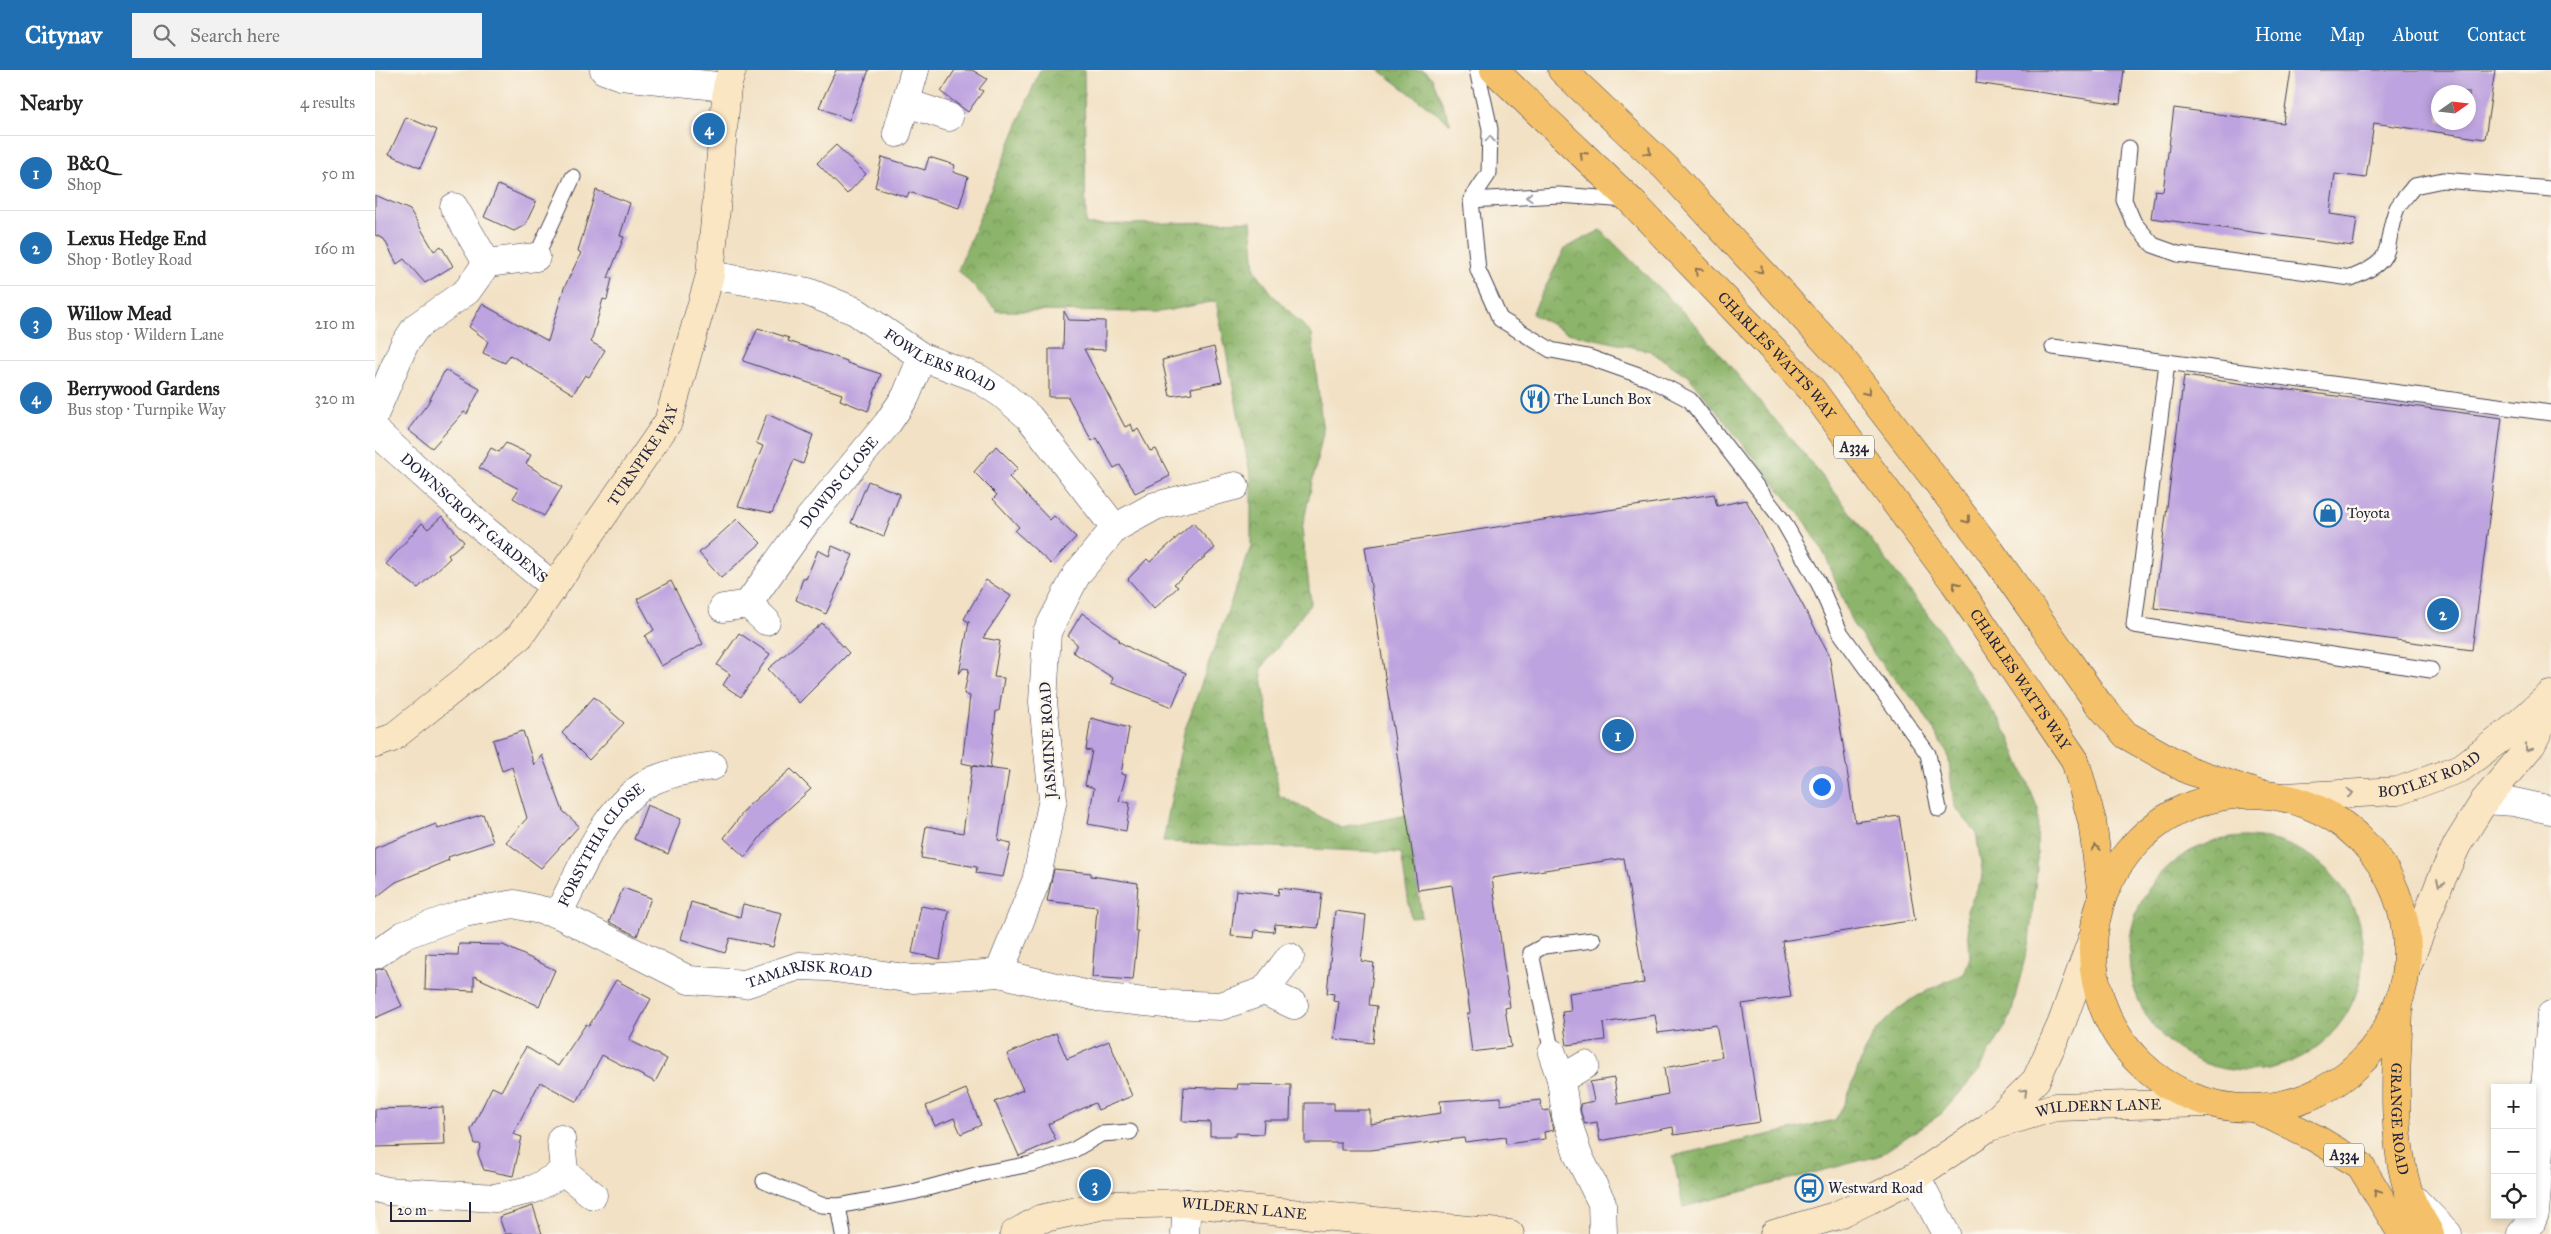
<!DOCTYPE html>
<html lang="en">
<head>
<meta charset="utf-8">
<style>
	:root { --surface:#fff; --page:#f2f2f2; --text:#222; --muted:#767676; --line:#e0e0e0; --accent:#1f6fb2 }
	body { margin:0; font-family:"IM FELL Great Primer",serif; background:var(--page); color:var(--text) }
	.controls { position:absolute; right:15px; bottom:15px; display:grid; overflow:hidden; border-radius:0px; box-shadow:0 2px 8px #0003 }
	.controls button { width:45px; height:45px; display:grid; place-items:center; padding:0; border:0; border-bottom:1px solid var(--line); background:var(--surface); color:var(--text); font:25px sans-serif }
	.compass { position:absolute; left:2056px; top:15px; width:45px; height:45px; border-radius:50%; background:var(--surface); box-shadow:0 2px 8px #0003; rotate:76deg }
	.scale { position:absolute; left:15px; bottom:12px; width:81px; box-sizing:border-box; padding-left:5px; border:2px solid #22223b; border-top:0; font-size:14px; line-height:18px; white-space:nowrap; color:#22223b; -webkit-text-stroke:4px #fbf7ec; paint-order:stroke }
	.you { position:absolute; left:1446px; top:716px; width:18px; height:18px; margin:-12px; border:4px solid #fff; border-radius:50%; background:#1a73e8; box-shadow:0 0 0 8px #1a73e833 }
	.badge { display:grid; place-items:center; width:32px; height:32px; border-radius:50%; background:var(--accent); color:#fff; font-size:16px; font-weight:700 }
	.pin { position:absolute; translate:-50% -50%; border:2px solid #fff; box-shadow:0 1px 5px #0006 }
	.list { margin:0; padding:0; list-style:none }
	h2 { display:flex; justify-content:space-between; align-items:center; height:65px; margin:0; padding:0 20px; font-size:21px }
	h2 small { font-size:16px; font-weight:400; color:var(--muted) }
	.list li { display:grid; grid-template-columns:32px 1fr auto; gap:15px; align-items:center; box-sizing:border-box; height:75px; padding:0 20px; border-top:1px solid var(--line) }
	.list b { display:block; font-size:19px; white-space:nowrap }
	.list p { margin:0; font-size:16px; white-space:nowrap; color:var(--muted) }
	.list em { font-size:16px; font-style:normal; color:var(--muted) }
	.icon { flex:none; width:28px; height:28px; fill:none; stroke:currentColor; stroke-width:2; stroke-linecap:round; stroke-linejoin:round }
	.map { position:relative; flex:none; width:2176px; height:1164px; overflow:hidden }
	header { display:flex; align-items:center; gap:30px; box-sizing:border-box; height:70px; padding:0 25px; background:var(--accent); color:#fff }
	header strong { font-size:24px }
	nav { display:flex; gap:28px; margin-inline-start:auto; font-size:18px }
	.search { width:350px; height:45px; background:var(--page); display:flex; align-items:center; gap:12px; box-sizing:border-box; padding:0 18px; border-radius:0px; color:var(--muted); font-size:19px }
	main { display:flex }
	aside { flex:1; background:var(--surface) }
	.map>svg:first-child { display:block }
	.forest { fill:url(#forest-crowns); stroke:#576b52 }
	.building { fill:#bda3df; fill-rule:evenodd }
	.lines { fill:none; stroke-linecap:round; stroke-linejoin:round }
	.lane-casing { stroke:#413f50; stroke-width:17 }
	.street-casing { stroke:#413f50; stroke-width:29 }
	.secondary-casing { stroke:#413f50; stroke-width:29 }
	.primary-casing { stroke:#413f50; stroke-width:29 }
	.lane { stroke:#fff; stroke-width:15 }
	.street { stroke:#fff; stroke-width:28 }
	.secondary { stroke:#fbe6c3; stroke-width:28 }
	.primary { stroke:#f4c16a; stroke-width:28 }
	.oneway { stroke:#9c9ca7 }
	.oneway2 { stroke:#8b7252 }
	.oneway3 { stroke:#998e86 }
	.labels { text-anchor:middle; stroke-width:5; stroke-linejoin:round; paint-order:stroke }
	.shield { fill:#fbf7ec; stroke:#636270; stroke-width:1 }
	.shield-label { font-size:14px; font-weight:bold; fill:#22223b }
	.street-label { font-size:15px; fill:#22223b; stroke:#fbf7ec }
	.poi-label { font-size:15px; fill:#22223b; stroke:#fbf7ec; text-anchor:start }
</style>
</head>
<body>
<header>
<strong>Citynav</strong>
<div class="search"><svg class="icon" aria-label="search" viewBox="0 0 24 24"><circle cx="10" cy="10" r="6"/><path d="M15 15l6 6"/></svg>Search here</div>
<nav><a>Home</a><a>Map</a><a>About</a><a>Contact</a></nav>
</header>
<main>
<aside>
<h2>Nearby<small>4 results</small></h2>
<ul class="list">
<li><span class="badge">1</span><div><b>B&amp;Q</b><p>Shop</p></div><em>50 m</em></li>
<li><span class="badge">2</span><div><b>Lexus Hedge End</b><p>Shop · Botley Road</p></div><em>160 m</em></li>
<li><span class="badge">3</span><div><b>Willow Mead</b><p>Bus stop · Wildern Lane</p></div><em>210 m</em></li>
<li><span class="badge">4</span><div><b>Berrywood Gardens</b><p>Bus stop · Turnpike Way</p></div><em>320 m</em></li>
</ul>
</aside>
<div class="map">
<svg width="2176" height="1164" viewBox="0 0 2176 1164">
	<defs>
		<pattern id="forest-crowns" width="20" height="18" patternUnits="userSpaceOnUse" patternTransform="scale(1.25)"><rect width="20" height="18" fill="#8cb46a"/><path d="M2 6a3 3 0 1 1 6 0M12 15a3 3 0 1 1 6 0" fill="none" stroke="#729258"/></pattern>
	</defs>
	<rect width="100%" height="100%" fill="#fbf7ec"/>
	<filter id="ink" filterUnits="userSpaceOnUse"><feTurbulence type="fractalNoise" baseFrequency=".02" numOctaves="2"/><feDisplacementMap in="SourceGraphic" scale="10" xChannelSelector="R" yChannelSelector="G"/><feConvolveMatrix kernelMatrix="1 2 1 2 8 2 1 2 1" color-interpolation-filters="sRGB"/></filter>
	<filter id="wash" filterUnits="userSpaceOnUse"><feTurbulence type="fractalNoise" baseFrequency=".0096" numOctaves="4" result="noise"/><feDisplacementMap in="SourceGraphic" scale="20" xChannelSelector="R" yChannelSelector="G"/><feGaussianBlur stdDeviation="1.12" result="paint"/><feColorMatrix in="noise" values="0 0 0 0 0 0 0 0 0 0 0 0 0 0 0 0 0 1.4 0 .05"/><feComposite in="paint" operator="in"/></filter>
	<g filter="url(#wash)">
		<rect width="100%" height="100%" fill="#f2e1c4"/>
		<g class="forest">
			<polygon points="665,0 709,0 711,155 876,151 880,200 898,225 937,264 948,363 927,459 936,533 886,599 904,725 967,758 1032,745 1047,847 1036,848 1026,783 788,772 809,662 876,476 876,408 841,231 785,242 622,241 583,200"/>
			<polygon points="1004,0 1048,0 1057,8 1076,54"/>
			<path d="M1226 160 1319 253 1448 407 1567 563 1633 665 1663 739 1662 799 1654 872 1635 948 1604 1001 1566 1044 1503 1086 1308 1137 1298 1086 1460 1050C1476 1027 1480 1001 1492 976 1511 939 1553 918 1589 904L1595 887 1592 840 1608 808 1601 762 1579 736 1573 684 1545 637 1504 591 1477 553 1452 489 1432 454 1314 307 1275 281 1193 263 1157 244 1190 178Z"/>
			<circle cx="1871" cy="884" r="117"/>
		</g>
		<g id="blocks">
			<g class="building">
				<polygon points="461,0 494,0 474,50 444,37"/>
				<polygon points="580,0 597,0 612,9 604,19 608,21 593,42 566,22"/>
				<polygon points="1602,0 1749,0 1745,34 1601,13"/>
				<path d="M1916 0H2120L2110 69 1999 53 1991 108 1960 104 1955 144 1982 148 1978 176 1776 148 1780 120 1788 121 1799 38 1908 53ZM2064 22H2094V52H2064Z"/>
				<polygon points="31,47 62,60 45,98 14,84"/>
				<polygon points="461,75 491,104 472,124 442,93"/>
				<polygon points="507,87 550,100 554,87 580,95 578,102 593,107 584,138 534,122 532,127 500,117"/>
				<polygon points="123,115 161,132 150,155 139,161 109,147"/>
				<polygon points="221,120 255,133 245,166 249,167 233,208 237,208 232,230 228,229 216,272 230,280 214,307 210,305 198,324 135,285 130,293 108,283 113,271 94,257 107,234 173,271 189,218 206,183 203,181"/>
				<polygon points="0,125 35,140 59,181 66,176 78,196 50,213 29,189 22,194 9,169 0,165"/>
				<polygon points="689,241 694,250 730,251 730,280 709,279 750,357 756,354 759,362 763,359 775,381 781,379 795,406 760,423 745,395 739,398 722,368 717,371 693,327 674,327 674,279 688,279"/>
				<polygon points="383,258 414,268 413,271 472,291 472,293 506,304 493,341 465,330 467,324 368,291"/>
				<polygon points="839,277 847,312 816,318 817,323 795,326 787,290"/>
				<polygon points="70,300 105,319 92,344 89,342 57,378 33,360 53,333"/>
				<polygon points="1809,306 2127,348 2097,580 1779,538"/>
				<polygon points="392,344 438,365 428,394 419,390 397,443 363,436 388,376 381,373"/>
				<polygon points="131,373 156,385 151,394 187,417 169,446 138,428 144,419 104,398 116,378 124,382"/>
				<polygon points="621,376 643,398 634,407 675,450 679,446 701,467 676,494 640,461 644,457 618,429 622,425 599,402"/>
				<polygon points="493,411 525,424 509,466 476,453"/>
				<polygon points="1339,424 1342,436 1371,430 1454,584 1480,752 1524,746 1540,850 1407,871 1416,927 1367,934 1385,1052 1299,1065 1298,1057 1225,1071 1222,1052 1210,1054 1206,1043 1205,1034 1219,1031 1215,1012 1239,1008 1243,1034 1293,1024 1289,998 1347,987 1341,955 1283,963 1280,945 1228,953 1230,970 1192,975 1187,942 1196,941 1194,923 1269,913 1249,788 1117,808 1135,937 1130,938 1136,977 1097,982 1092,944 1095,943 1077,815 1043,820 990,477"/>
				<polygon points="67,446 89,472 73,485 75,488 43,518 11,494 47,453 53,459"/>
				<polygon points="362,449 386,473 346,508 324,483"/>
				<polygon points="818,453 840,478 799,514 803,517 779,539 753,509 772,489 775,492"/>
				<polygon points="457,476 478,485 451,544 421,530 428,508 431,509 443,480 454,486"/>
				<polygon points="611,510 636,526 608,568 625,571 619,607 629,608 624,641 621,641 615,699 587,693 595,626 589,624 594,599 588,598 584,604 594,552 589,549"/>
				<polygon points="296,511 328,574 286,596 270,566 279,560 262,529"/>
				<polygon points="707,543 745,570 743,571 762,582 811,603 797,637 736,613 738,608 698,582 702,574 693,566"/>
				<polygon points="447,553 474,583 424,633 393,599"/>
				<polygon points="364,563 395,584 366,627 348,615 355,604 342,595"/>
				<polygon points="219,627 249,653 214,690 187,663"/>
				<polygon points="716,648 754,658 746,704 751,705 744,731 755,733 751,761 713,754 719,718 710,715 717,681 711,680"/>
				<polygon points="148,661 159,695 167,685 188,741 204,756 166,798 131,772 152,748 137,697 127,701 118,670"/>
				<polygon points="597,696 634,701 623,770 636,773 628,807 601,803 602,797 546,788 551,756 588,763"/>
				<polygon points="416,699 436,719 393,757 370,787 349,768 373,736"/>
				<polygon points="272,735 306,749 293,784 259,769"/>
				<polygon points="108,744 118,772 73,787 74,790 21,812 0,828 0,778 61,754 63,759"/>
				<polygon points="679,799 716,803 716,806 763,813 760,861 763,861 758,910 717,907 722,837 672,831"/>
				<polygon points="248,818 276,828 262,866 234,852"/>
				<polygon points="904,818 947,823 943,858 900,854 899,862 880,860 879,868 856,866 861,820 903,825"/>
				<polygon points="316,832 365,847 368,834 407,843 398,877 355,868 350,883 306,869"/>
				<polygon points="546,836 574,841 565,889 537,883"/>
				<polygon points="960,841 991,845 986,891 999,893 994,935 1002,936 998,973 959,969 964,932 958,931 959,924 952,923"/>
				<polygon points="84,874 128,875 180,900 164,936 99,906 99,921 50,919 51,884 83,885"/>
				<polygon points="9,898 27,936 0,948 0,900"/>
				<polygon points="241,910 276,929 254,970 292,989 280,1012 227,985 202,1032 165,1012 138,1064 147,1067 138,1106 109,1100 103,1084 106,1074 100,1074 96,1060 117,1017 126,1021 151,977 183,996 211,954 214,956"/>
				<polygon points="681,963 692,989 734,971 757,1026 723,1040 720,1033 673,1054 681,1070 644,1086 620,1032 648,1020 632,984"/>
				<polygon points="863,1014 916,1015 915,1050 889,1050 888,1064 861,1063 861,1066 835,1066 835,1052 807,1051 809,1017 862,1019"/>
				<polygon points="591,1019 606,1055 586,1064 579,1048 560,1056 551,1036"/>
				<polygon points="1126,1027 1126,1035 1165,1030 1167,1041 1174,1040 1179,1060 1169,1062 1170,1069 1131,1074 1130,1067 1090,1072 1089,1068 996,1080 966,1080 966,1073 930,1073 930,1033 959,1033 959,1040 995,1040 995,1054 1066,1043 1065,1031"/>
				<polygon points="68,1037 70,1075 0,1077 0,1039"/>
				<polygon points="158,1136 167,1164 130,1164 124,1147"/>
			</g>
		</g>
	</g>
	<g filter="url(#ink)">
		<use href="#blocks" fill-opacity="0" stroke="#413f50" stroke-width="1"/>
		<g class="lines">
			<g class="lane-casing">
				<g id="lane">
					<polyline points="1102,0 1115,59 1114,103 1096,130 1103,200 1125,249 1176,280 1213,287 1275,309 1315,330 1408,451 1444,514 1465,562 1553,684 1564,739"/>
					<path d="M1754 78 1749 130 1759 153 1778 175 1803 184 1976 208C2026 188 2006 177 2022 138 2026 131 2034 123 2039 116L2068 110 2176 119"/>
					<polyline points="1096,130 1184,125 1252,130"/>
					<polyline points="161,187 198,107"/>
					<polyline points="1678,277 2176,343"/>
					<polyline points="1792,293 1759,555 2056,600"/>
					<polyline points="1177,983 1156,883 1169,876 1218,870"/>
					<polyline points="389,1111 446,1135 463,1136 538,1122 608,1103 656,1094 697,1081 726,1064 755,1062"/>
					<polyline points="463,1136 468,1164"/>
				</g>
			</g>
			<g class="street-casing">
				<g id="street">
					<polyline points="229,0 246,6 352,17"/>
					<polyline points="532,33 574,47"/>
					<polyline points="522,63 540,0"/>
					<polyline points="79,137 112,193 161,187"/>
					<path id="s1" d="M335 205 433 222 480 241 547 287 603 308 627 324 654 347 740 458"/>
					<polyline points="0,343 29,275 41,257 92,221 112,193"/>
					<path id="s2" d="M0 361 110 460 178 516"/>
					<path id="s3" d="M373 534 432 451 512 354 531 326 547 287"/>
					<polyline points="348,538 373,534 391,551"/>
					<polyline points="2110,730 2139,732 2176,740"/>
					<path id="s4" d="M183 844C205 802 232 731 279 710 298 702 318 699 338 696"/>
					<path id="s5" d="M0 885 29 865 89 843 139 834 183 844 314 910 370 914 424 896 452 897 538 909 624 903 722 927 790 934 846 936 889 921 915 887"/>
					<polyline points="624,903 661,811 678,729 668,632 672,562 702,504 740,458 780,436 860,416"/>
					<polyline points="889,921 919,935"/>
					<polyline points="1177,983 1186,1009 1191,1046 1203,1085 1227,1133 1228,1164"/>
					<polyline points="1186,1009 1210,995"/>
					<polyline points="189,1102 218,1125"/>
					<polyline points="1541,1106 1571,1164"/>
					<polyline points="0,1118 12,1121 120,1128 159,1119 189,1102 186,1069"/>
					<polyline points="2041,1131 2073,1164"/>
					<polyline points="810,1164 812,1133"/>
					<polyline points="2146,1164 2156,1153 2160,1143 2176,945"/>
				</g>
			</g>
			<g class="secondary-casing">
				<g id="secondary">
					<path id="s6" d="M0 674 17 668 145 566 293 352 335 205 352 17 357 0"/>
					<path id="s7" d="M1909 727 2023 721 2086 698 2134 662 2175 625"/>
					<polyline points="2032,897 2064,815 2082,775 2110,730 2157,674 2176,635"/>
					<path id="s8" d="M1618 1056 1680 1037 1833 1033"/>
					<path id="s9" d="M639 1164 665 1149 729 1135 812 1133 1135 1164"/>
					<polyline points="1399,1164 1460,1146 1494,1130 1541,1106 1614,1057 1661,1010 1686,955 1718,867"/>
				</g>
			</g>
			<g class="primary-casing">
				<g id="primary">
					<path id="s10" d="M1119 0 1255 130 1438 321 1579 512 1700 690 1717 751 1727 826"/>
					<polyline points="1187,0 1291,98 1468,290 1614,479 1723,633 1751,665 1813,700 1880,723"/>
					<circle cx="1875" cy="881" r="157"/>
					<path id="s11" d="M2024 943C2021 997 2016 1071 2034 1123 2038 1137 2048 1151 2055 1164"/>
					<polyline points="1881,1039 1940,1068 1985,1095 2027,1164"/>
				</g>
			</g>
			<use href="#lane" class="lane"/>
			<use href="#street" class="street"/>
			<use href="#secondary" class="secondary"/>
			<use href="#primary" class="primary"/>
		</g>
		<defs><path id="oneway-chevron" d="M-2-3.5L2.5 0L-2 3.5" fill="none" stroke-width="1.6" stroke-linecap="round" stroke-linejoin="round" transform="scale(1.25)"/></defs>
		<g class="oneway">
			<use href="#oneway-chevron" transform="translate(1115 69) rotate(-88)"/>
			<use href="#oneway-chevron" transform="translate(1154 127) rotate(177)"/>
		</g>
		<g class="oneway2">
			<use href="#oneway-chevron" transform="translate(1273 82) rotate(44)"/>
			<use href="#oneway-chevron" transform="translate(1208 85) rotate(-136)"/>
			<use href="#oneway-chevron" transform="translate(1385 200) rotate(47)"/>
			<use href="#oneway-chevron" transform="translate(1323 201) rotate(-134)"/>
			<use href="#oneway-chevron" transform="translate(1492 322) rotate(52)"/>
			<use href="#oneway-chevron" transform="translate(1592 450) rotate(52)"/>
			<use href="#oneway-chevron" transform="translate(1581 515) rotate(-125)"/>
			<use href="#oneway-chevron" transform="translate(1721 778) rotate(-98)"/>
			<use href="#oneway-chevron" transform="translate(2002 1122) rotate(-122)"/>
		</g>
		<g class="oneway3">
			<use href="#oneway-chevron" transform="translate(2153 678) rotate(127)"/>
			<use href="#oneway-chevron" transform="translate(1975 723) rotate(-3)"/>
			<use href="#oneway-chevron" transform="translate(2065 813) rotate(114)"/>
			<use href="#oneway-chevron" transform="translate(1649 1022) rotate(-45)"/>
		</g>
	</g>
	<defs>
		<g id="restaurant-ring" transform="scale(1.4375)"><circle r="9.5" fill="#fbf7ec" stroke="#1f6fb2" stroke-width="1.5"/><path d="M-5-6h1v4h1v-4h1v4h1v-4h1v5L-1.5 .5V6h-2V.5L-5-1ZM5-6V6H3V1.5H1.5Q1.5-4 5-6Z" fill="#1f6fb2"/></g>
		<g id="shop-ring" transform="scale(1.4375)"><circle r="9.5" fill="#fbf7ec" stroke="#1f6fb2" stroke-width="1.5"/><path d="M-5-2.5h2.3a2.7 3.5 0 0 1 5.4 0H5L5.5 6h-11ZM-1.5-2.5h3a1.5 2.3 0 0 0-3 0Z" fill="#1f6fb2"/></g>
		<g id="bus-ring" transform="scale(1.4375)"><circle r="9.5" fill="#fbf7ec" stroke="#1f6fb2" stroke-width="1.5"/><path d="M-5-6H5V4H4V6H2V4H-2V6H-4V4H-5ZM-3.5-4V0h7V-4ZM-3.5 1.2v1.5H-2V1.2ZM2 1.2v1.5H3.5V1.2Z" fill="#1f6fb2"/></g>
	</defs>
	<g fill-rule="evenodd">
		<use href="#restaurant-ring" x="1160" y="329"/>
		<use href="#shop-ring" x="1953" y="443"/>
		<use href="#bus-ring" x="1434" y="1118"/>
	</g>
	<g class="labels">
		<g class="shield">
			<rect x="1459" y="365.5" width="40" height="23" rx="4"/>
			<rect x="1949" y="1073.5" width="40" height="23" rx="4"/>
		</g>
		<g class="shield-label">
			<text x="1479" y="382">A334</text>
			<text x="1969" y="1090">A334</text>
		</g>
		<g class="street-label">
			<text dy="5" stroke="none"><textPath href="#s10" startOffset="402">CHARLES WATTS WAY</textPath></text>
			<text dy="5" stroke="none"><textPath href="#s1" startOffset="249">FOWLERS ROAD</textPath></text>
			<text dy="5" stroke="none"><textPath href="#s6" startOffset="401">TURNPIKE WAY</textPath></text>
			<text dy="5" stroke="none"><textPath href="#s3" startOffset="152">DOWDS CLOSE</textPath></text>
			<text dy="5" stroke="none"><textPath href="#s2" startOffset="132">DOWNSCROFT GARDENS</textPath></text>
			<text dy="5" stroke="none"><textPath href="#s10" startOffset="808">CHARLES WATTS WAY</textPath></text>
			<text transform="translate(673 670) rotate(-93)" y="5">JASMINE ROAD</text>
			<text dy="5" stroke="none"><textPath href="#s7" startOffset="149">BOTLEY ROAD</textPath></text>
			<text dy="5" stroke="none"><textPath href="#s4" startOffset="82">FORSYTHIA CLOSE</textPath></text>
			<text dy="5" stroke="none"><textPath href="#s5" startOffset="464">TAMARISK ROAD</textPath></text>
			<text dy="5" stroke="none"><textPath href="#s8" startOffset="108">WILDERN LANE</textPath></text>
			<text dy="5" stroke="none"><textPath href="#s11" startOffset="106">GRANGE ROAD</textPath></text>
			<text dy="5" stroke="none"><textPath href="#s9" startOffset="236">WILDERN LANE</textPath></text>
		</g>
		<g class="poi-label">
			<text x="1179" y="334">The Lunch Box</text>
			<text x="1972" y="448">Toyota</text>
			<text x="1453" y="1123">Westward Road</text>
		</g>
	</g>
</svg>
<div class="controls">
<button>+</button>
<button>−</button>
<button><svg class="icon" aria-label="locate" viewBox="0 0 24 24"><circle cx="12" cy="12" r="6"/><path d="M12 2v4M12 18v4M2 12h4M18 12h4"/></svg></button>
</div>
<svg class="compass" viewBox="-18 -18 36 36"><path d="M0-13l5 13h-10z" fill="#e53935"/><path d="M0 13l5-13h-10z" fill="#767676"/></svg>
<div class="scale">20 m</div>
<div class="you"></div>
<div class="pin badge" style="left:1243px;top:665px">1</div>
<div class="pin badge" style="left:2068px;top:544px">2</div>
<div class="pin badge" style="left:720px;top:1115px">3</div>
<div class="pin badge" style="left:334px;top:59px">4</div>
</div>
</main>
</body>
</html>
